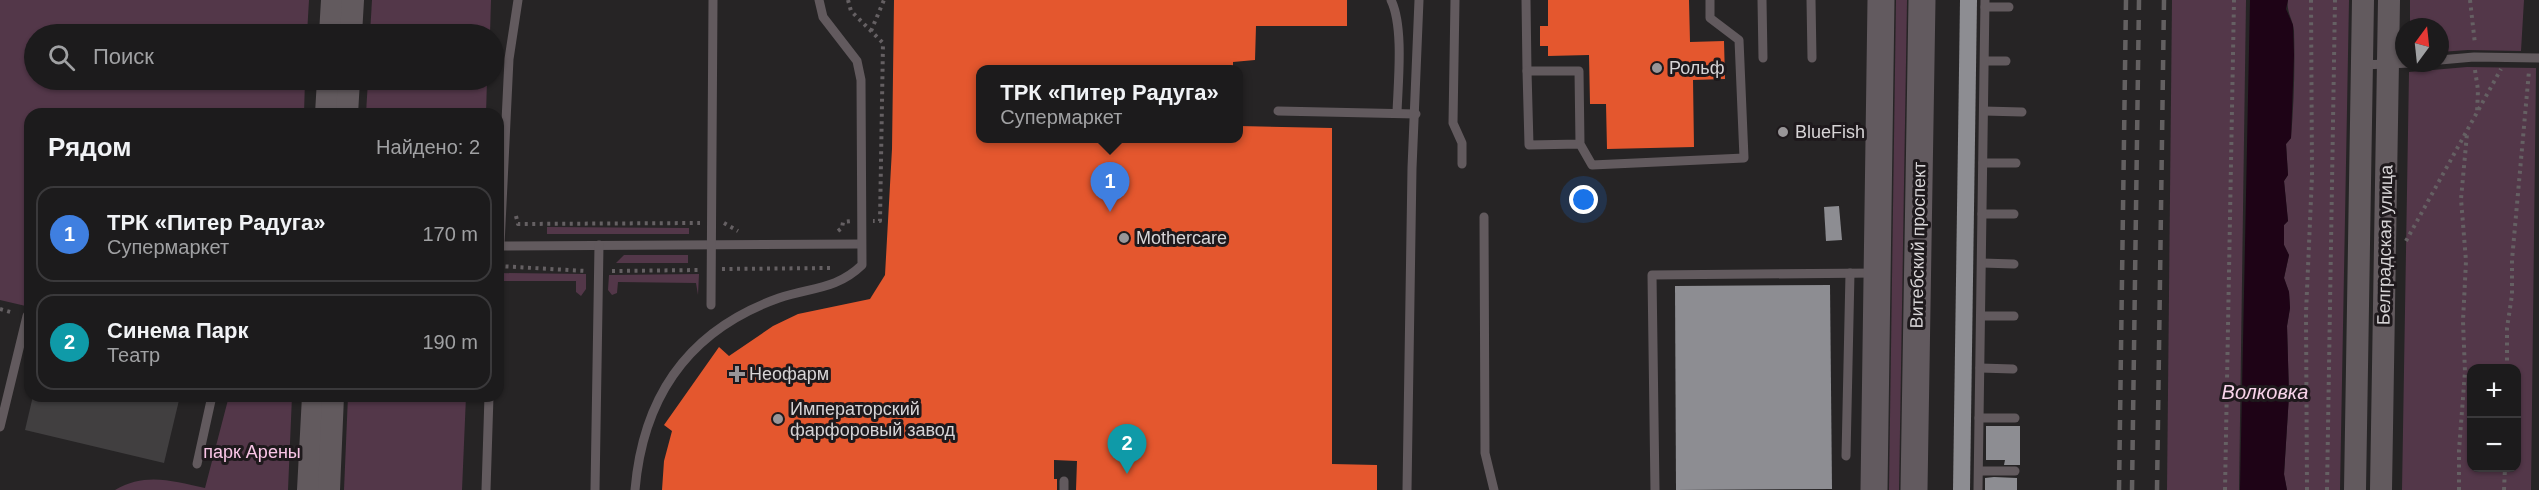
<!DOCTYPE html>
<html lang="ru">
<head>
<meta charset="utf-8">
<style>
	:root { --surface:#1c1b1c; --page:#252425; --text:#f1f3f6; --muted:#a0a1a3; --line:#3a393b; --accent:#0b8043 }
	body { margin:0; font-family:Helvetica,sans-serif; background:var(--page); color:var(--text) }
	.controls { position:absolute; right:18px; bottom:18px; display:grid; overflow:hidden; border-radius:12px; box-shadow:0 2px 4px #0004 }
	.controls button { width:54px; height:54px; display:grid; place-items:center; padding:0; border:0; border-bottom:2px solid var(--line); background:var(--surface); color:var(--text); font:30px sans-serif }
	.compass { position:absolute; left:2395px; top:18px; width:54px; height:54px; border-radius:50%; background:var(--surface); box-shadow:0 2px 4px #0004; rotate:15deg }
	.you { position:absolute; left:1584px; top:200px; width:21px; height:21px; margin:-15px; border:4px solid #fff; border-radius:50%; background:#1a73e8; box-shadow:0 0 0 9px #1a73e833 }
	.badge { display:grid; place-items:center; width:39px; height:39px; border-radius:50%; background:var(--accent); color:#fff; font-size:20px; font-weight:700 }
	.pin { position:absolute; translate:-50% -50px; filter:drop-shadow(0 2px 3px #0008) }
	.pin::after { content:''; position:absolute; top:32px; width:21px; height:18px; background:inherit; clip-path:polygon(0 0,100% 0,50% 100%) }
	.popup { position:absolute; left:976px; top:65px; width:267px; height:78px; box-sizing:border-box; display:grid; place-content:center; border-radius:12px; background:var(--surface); filter:drop-shadow(0 2px 4px #0005); font-size:20px; white-space:nowrap; color:var(--muted) }
	.popup b { font-size:22px; color:var(--text) }
	.popup::after { content:''; position:absolute; left:50%; top:100%; margin-left:-12px; border:12px solid transparent; border-top-color:var(--surface) }
	.list { margin:0; padding:0; list-style:none }
	h2 { display:flex; justify-content:space-between; align-items:center; height:78px; margin:0; padding:0 24px; font-size:26px }
	h2 small { font-size:20px; font-weight:400; color:var(--muted) }
	.list li { display:grid; grid-template-columns:39px 1fr auto; gap:18px; align-items:center; box-sizing:border-box; height:96px; margin:0 12px 12px; padding:0 12px; border:2px solid var(--line); border-radius:18px }
	.list b { display:block; font-size:22px; white-space:nowrap }
	.list p { margin:0; font-size:20px; white-space:nowrap; color:var(--muted) }
	.list em { font-size:20px; font-style:normal; color:var(--muted) }
	.icon { flex:none; width:33px; height:33px; fill:none; stroke:currentColor; stroke-width:2; stroke-linecap:round; stroke-linejoin:round }
	.map { position:relative; flex:none; width:2539px; height:490px; overflow:hidden }
	.search { position:absolute; background:var(--surface); box-shadow:0 2px 4px #0004; left:24px; top:24px; width:480px; height:66px; display:flex; align-items:center; gap:15px; box-sizing:border-box; padding:0 21px; border-radius:33px; color:var(--muted); font-size:22px }
	.panel { position:absolute; background:var(--surface); box-shadow:0 2px 4px #0004; left:24px; top:108px; width:480px; height:294px; border-radius:18px }
	.map>svg:first-child { display:block }
	.green { fill:#533749; fill-rule:evenodd }
	.water { fill:#1e0316 }
	.shops { fill:#e4572e }
	.industry { fill:#8d8d92 }
	.building { fill:#413f40 }
	.lines { fill:none; stroke-linecap:round; stroke-linejoin:round }
	.path { stroke:#656063; stroke-width:4; stroke-dasharray:3 4.5; stroke-linecap:butt }
	.service { stroke:#625a5e; stroke-width:9 }
	.tertiary { stroke:#625a5e; stroke-width:22 }
	.primary { stroke:#625a5f; stroke-width:27 }
	.rail { stroke:#636061; stroke-width:4.5; stroke-dasharray:10 10; stroke-linecap:butt }
	.poi-dot { fill:#999698; stroke:#1e191c; stroke-width:2 }
	.labels { text-anchor:middle; stroke-width:6; stroke-linejoin:round; paint-order:stroke }
	.poi-label { font-size:18px; fill:#d7d4d6; stroke:#1e191c; text-anchor:start }
	.street-label { font-size:18px; fill:#d7d4d6; stroke:#1e191c }
	.park-label { font-size:18px; fill:#f9c5e6; stroke:#1e191c }
	.water-label { font-size:20px; font-style:italic; fill:#f8d4ea; stroke:#1e191c }
</style>
</head>
<body>
<div class="map">
<svg width="2539" height="490" viewBox="0 0 2539 490">
	<rect width="100%" height="100%" fill="#262425"/>
	<g class="green">
		<polygon points="0,0 309,0 307,34 34,34 34,80 305,80 304,114 30,114 30,307 0,300"/>
		<polygon points="372,0 491,0 490,34 370,34"/>
		<polygon points="1896,0 1907,0 1899,490 1889,490"/>
		<polygon points="2172,0 2246,0 2239,490 2167,490"/>
		<path d="M2288 0H2349L2340 490H2287L2284 475 2289 395 2287 326 2290 308 2289 292 2284 278 2289 255 2284 245V225L2288 221 2284 181 2288 175 2286 144 2291 138C2294 103 2295 66 2294 31 2293 19 2286 12 2288 0Z"/>
		<polygon points="2410,0 2524,0 2521,51 2468,50 2440,52 2440,27 2410,27"/>
		<path d="M2467 67 2536 68 2531 490H2402L2409 72ZM2472 368H2516V468H2472Z"/>
		<polygon points="368,80 487,80 486,114 366,114"/>
		<polygon points="547,227 689,228 689,234 547,234"/>
		<polygon points="624,255 688,255 688,263 616,263"/>
		<polygon points="498,273 586,274 586,289 581,296 576,292 576,281 498,281"/>
		<polygon points="699,274 698,295 696,283 618,282 617,293 612,295 608,290 609,275"/>
		<path d="M229 396H292L288 490H115C146 472 172 481 205 488Z"/>
		<polygon points="348,396 466,396 462,490 344,490"/>
	</g>
	<polygon class="water" points="2250,0 2288,0 2286,9 2293,25 2294,55 2291,138 2286,144 2288,175 2284,181 2288,221 2284,225 2284,245 2289,255 2284,278 2289,292 2290,308 2287,326 2289,395 2284,474 2287,490 2240,490"/>
	<g class="shops">
		<polygon points="894,0 1347,0 1347,26 1256,26 1255,60 1233,62 1233,70 981,70 981,138 1239,138 1239,126 1332,128 1332,464 1377,465 1377,490 1076,490 1077,461 1054,460 1054,479 1057,479 1057,490 662,490 664,461 672,431 664,425 719,347 729,356 773,326 798,314 870,299 885,275 892,149"/>
		<polygon points="1548,0 1689,0 1690,42 1724,41 1725,79 1693,80 1694,147 1607,149 1606,104 1590,104 1589,55 1548,56 1548,46 1540,46 1540,26 1548,26"/>
	</g>
	<g class="industry">
		<polygon points="1960,0 1977,0 1970,490 1953,490"/>
		<polygon points="1839,206 1842,240 1826,241 1824,207"/>
		<polygon points="1830,285 1832,489 1676,490 1675,286"/>
		<polygon points="1986,426 2020,426 2020,465 2004,465 2005,460 1986,460"/>
		<polygon points="1994,477 2017,478 2017,490 1985,490 1985,478"/>
	</g>
	<polygon class="building" points="33,396 180,396 164,463 25,430"/>
	<g class="lines">
		<g class="path">
			<polyline points="848,0 851,11 883,43 880,221 873,221"/>
			<polyline points="2470,0 2475,44"/>
			<polyline points="871,31 884,0"/>
			<polyline points="2475,70 2478,90 2477,113"/>
			<polyline points="516,216 518,224 700,223"/>
			<polyline points="724,223 738,231"/>
			<polyline points="838,231 842,228 843,222 851,221"/>
			<polyline points="2406,241 2501,69"/>
			<polyline points="498,266 586,271"/>
			<polyline points="722,269 832,268"/>
			<polyline points="612,271 700,270"/>
			<polyline points="0,309 14,313"/>
			<polyline points="2507,368 2507,328 2512,295 2512,260 2529,71"/>
			<polyline points="2225,490 2234,0"/>
			<polyline points="2307,490 2306,313 2312,176 2311,0"/>
			<polyline points="2327,490 2335,0"/>
			<polyline points="2459,490 2459,450 2465,372 2463,321 2466,261 2461,199 2467,134"/>
			<polyline points="2504,490 2505,468"/>
		</g>
		<g class="service">
			<path d="M1391 0C1404 27 1398 82 1397 113"/>
			<polyline points="1455,0 1453,123 1462,143 1462,164"/>
			<polyline points="1526,0 1527,71"/>
			<polyline points="1762,0 1763,58"/>
			<polyline points="1811,0 1812,58"/>
			<polyline points="1985,7 2009,7"/>
			<polyline points="2440,60 2474,57 2539,58"/>
			<polyline points="1985,61 2006,61"/>
			<polyline points="2362,65 2410,63"/>
			<polyline points="1278,111 1416,114"/>
			<polyline points="1984,111 2022,112"/>
			<polyline points="1580,144 1529,145 1527,71 1579,71 1580,144 1592,165 1744,158 1739,40 1710,18 1710,0"/>
			<polyline points="1983,163 2016,163"/>
			<polyline points="1982,214 2014,214"/>
			<polyline points="1484,217 1485,453 1494,490"/>
			<polyline points="500,245 509,59 518,0"/>
			<polyline points="498,246 861,244"/>
			<polyline points="1982,263 2014,264"/>
			<polyline points="711,305 713,0"/>
			<polyline points="1981,316 2014,316"/>
			<polyline points="1980,368 2013,369"/>
			<polyline points="1979,418 2015,418"/>
			<polyline points="0,427 27,316 30,316"/>
			<polyline points="1846,456 1850,273"/>
			<polyline points="197,464 212,396"/>
			<polyline points="1979,471 2015,471"/>
			<polyline points="1064,481 1064,490"/>
			<polyline points="486,490 489,396"/>
			<polyline points="595,490 599,245"/>
			<path d="M635 490C643 396 689 330 779 298 811 287 836 290 862 265L861 80 857 61 823 17 819 0"/>
			<polyline points="1407,490 1412,168 1419,0"/>
			<polyline points="1655,490 1652,275 1876,273"/>
			<polyline points="1978,490 1985,0"/>
		</g>
		<g class="tertiary">
			<polyline points="330,34 332,0"/>
			<polyline points="351,34 353,0"/>
			<polyline points="326,114 328,80"/>
			<polyline points="347,114 349,80"/>
			<polyline points="308,490 313,396"/>
			<polyline points="329,490 333,396"/>
			<polyline points="2355,490 2363,0"/>
			<polyline points="2381,490 2389,0"/>
		</g>
		<g class="primary">
			<polyline points="1874,490 1881,0"/>
			<polyline points="1914,490 1922,0"/>
		</g>
		<g class="rail">
			<polyline points="2119,490 2126,0"/>
			<polyline points="2132,490 2139,0"/>
			<polyline points="2157,490 2164,0"/>
		</g>
	</g>
	<g class="poi-dot">
		<circle cx="1657" cy="68" r="6"/>
		<circle cx="1783" cy="132" r="6"/>
		<circle cx="1124" cy="238" r="6"/>
		<path d="M734 365h6v6h6v6h-6v6h-6v-6h-6v-6h6z"/>
		<circle cx="778" cy="419" r="6"/>
	</g>
	<g class="labels">
		<g class="poi-label">
			<text x="1669" y="74">Рольф</text>
			<text x="1795" y="138">BlueFish</text>
			<text x="1136" y="244">Mothercare</text>
			<text x="749" y="380">Неофарм</text>
			<text x="790" y="415">Императорский<tspan x="790" dy="21">фарфоровый завод</tspan></text>
		</g>
		<g class="street-label">
			<text transform="translate(1918 245) rotate(-89)" y="6">Витебский проспект</text>
			<text transform="translate(2385 245) rotate(-89)" y="6">Белградская улица</text>
		</g>
		<g class="park-label">
			<text x="252" y="458">парк Арены</text>
		</g>
		<g class="water-label">
			<text x="2265" y="399">Волковка</text>
		</g>
	</g>
</svg>
<div class="controls">
<button>+</button>
<button>−</button>
</div>
<svg class="compass" viewBox="-18 -18 36 36"><path d="M0-13l5 13h-10z" fill="#e53935"/><path d="M0 13l5-13h-10z" fill="#a0a1a3"/></svg>
<div class="you"></div>
<div class="pin badge" style="left:1110px;top:212px;background:#3f7fe0">1</div>
<div class="popup"><b>ТРК «Питер Радуга»</b>Супермаркет</div>
<div class="pin badge" style="left:1127px;top:474px;background:#0f9aa8">2</div>
<div class="search"><svg class="icon" aria-label="search" viewBox="0 0 24 24"><circle cx="10" cy="10" r="6"/><path d="M15 15l6 6"/></svg>Поиск</div>
<section class="panel">
<h2>Рядом<small>Найдено: 2</small></h2>
<ul class="list">
<li><span class="badge" style="background:#3f7fe0">1</span><div><b>ТРК «Питер Радуга»</b><p>Супермаркет</p></div><em>170 m</em></li>
<li><span class="badge" style="background:#0f9aa8">2</span><div><b>Синема Парк</b><p>Театр</p></div><em>190 m</em></li>
</ul>
</section>
</div>
</body>
</html>
